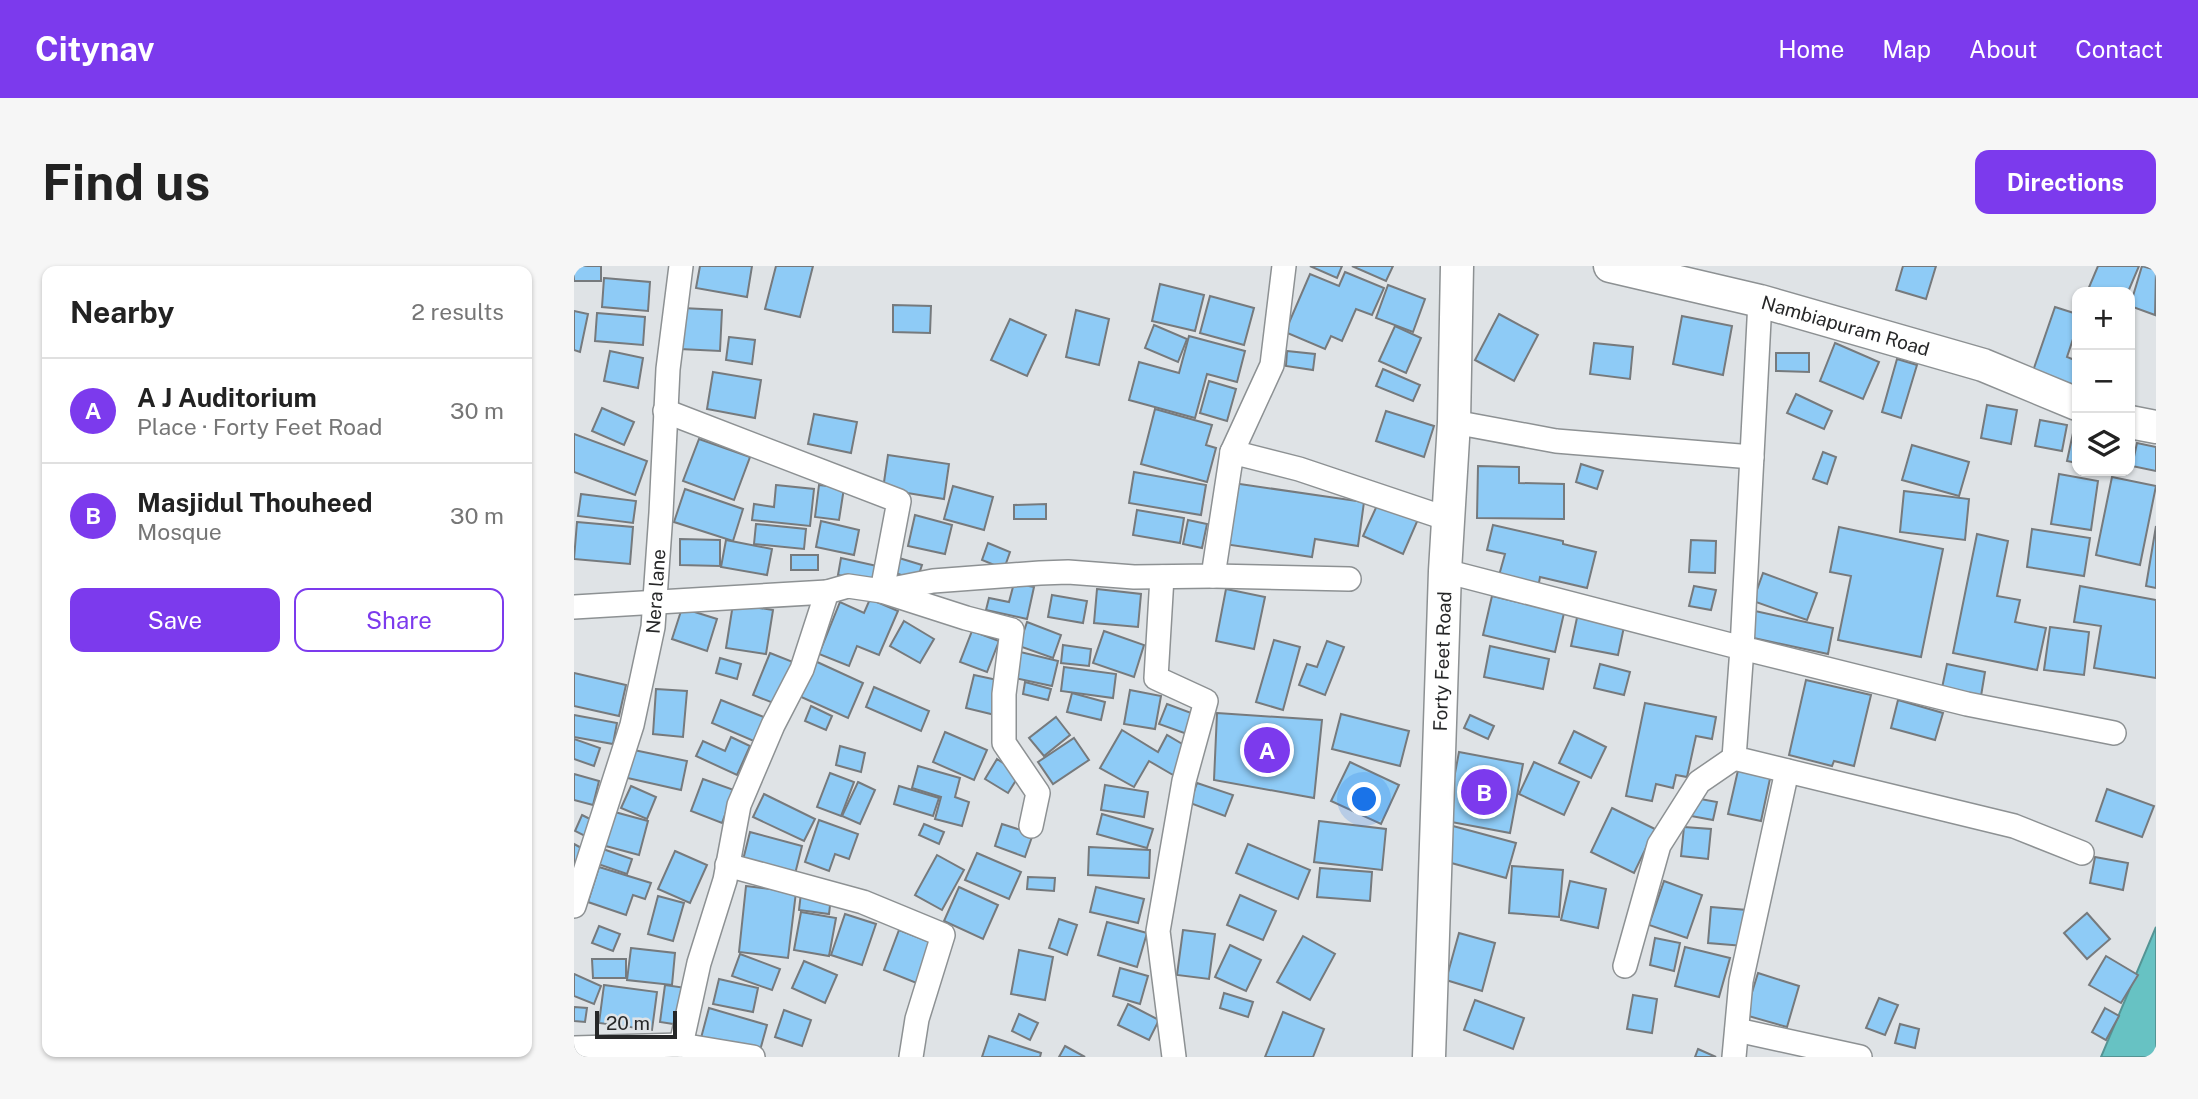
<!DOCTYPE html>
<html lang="en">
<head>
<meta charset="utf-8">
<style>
	:root { --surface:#fff; --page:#f6f6f6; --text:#222; --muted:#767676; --line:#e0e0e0; --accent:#7c3aed }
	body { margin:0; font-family:"Public Sans",sans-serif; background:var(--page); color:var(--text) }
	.controls { position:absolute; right:21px; top:21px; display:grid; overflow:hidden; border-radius:14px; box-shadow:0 2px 5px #0004 }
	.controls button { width:63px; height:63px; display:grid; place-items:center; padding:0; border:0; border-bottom:2px solid var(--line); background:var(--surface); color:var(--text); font:35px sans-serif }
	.scale { position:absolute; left:21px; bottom:18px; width:82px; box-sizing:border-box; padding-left:7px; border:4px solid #262728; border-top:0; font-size:19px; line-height:24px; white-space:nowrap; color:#262728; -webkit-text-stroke:5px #dfe3e6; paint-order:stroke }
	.you { position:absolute; left:791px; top:534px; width:24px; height:24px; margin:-18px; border:5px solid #fff; border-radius:50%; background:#1a73e8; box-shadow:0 0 0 10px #1a73e833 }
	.badge { display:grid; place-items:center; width:46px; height:46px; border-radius:50%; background:var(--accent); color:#fff; font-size:23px; font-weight:700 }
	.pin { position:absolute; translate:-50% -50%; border:4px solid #fff; box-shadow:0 2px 7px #0006 }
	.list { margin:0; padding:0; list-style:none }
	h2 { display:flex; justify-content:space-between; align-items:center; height:91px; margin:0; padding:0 28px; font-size:30px }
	h2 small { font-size:23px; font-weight:400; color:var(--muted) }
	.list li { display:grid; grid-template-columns:46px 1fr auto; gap:21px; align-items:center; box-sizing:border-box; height:105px; padding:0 28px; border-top:2px solid var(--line) }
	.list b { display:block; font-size:26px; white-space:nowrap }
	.list p { margin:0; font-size:23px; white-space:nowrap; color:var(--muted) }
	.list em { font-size:23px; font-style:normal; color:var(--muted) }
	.actions { display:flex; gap:14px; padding:21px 28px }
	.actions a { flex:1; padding:16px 0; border:2px solid var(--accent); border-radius:14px; text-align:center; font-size:24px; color:var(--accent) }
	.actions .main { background:var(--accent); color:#fff }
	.icon { flex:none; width:38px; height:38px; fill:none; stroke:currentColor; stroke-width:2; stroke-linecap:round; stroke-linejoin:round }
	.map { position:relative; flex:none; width:1582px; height:791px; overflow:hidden; border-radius:14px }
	header { display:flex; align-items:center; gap:42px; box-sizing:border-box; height:98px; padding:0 35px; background:var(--accent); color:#fff }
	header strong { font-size:33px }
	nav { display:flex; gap:38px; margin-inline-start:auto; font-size:24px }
	.intro { display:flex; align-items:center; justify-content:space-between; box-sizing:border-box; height:168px; padding:0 42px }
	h1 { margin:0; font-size:49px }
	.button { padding:18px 32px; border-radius:14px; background:var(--accent); color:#fff; font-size:24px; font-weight:700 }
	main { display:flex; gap:42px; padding:0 42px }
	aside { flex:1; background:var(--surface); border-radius:14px; box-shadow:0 2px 5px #0004 }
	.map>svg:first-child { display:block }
	.water { fill:#67c2c3; stroke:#549494; stroke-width:2 }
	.building { fill:#8ecbf6; stroke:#767a7d; stroke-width:2 }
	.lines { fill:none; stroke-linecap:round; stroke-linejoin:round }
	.street-casing { stroke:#8d9193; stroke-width:26 }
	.secondary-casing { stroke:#8d9193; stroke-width:35 }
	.street { stroke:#fff; stroke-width:23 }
	.secondary { stroke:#fff; stroke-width:32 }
	.labels { text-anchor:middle; stroke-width:5; stroke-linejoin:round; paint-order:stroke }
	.street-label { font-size:19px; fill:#262728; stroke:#dfe3e6 }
</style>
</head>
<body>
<header>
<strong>Citynav</strong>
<nav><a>Home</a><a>Map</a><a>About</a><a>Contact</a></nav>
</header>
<div class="intro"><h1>Find us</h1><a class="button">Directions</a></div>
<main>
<aside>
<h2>Nearby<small>2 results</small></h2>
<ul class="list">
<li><span class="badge">A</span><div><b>A J Auditorium</b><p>Place · Forty Feet Road</p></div><em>30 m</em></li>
<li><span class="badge">B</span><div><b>Masjidul Thouheed</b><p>Mosque</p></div><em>30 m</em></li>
</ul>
<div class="actions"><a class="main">Save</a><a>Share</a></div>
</aside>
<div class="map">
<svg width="1582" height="791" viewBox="0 0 1582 791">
	<rect width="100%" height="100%" fill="#dfe3e6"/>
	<polygon class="water" points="1582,661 1582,791 1527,791"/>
	<g class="building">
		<rect x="0" y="0" width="27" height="15"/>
		<polygon points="126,0 178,0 173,31 122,22"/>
		<polygon points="202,0 239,0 226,51 191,43"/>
		<polygon points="736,0 768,0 763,12"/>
		<polygon points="778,0 819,0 812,15"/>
		<polygon points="1329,0 1362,0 1352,33 1322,24"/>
		<polygon points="1524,0 1565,0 1554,26 1513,26"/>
		<polygon points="1568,0 1582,4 1581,49 1556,40"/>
		<polygon points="771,6 810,22 798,49 782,43 768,75 757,70 751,83 711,66 736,8 765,20"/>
		<polygon points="30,12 76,16 74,45 28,41"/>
		<polygon points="586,18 630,29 621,65 578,55"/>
		<polygon points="814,19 851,33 839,66 802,52"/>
		<polygon points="636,30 680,42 670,79 626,67"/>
		<polygon points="319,39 357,40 356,67 319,66"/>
		<polygon points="1481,41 1503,48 1503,61 1493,91 1503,95 1503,109 1500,119 1459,105"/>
		<polygon points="108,42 148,44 146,85 106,83"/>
		<polygon points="502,44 535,53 525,99 492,91"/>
		<polygon points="0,45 14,48 6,86 0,84"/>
		<polygon points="23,47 71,51 69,79 21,75"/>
		<polygon points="925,48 964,69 940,115 901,94"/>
		<polygon points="1108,50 1158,60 1149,109 1099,98"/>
		<polygon points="436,53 472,69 453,110 417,94"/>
		<polygon points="580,59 613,73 604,96 571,82"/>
		<polygon points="821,60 847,72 832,107 805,95"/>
		<polygon points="615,70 671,85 663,116 633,108 621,152 555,134 565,96 605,107"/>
		<polygon points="155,71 181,74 178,98 152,94"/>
		<polygon points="1020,77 1059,81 1056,113 1016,108"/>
		<polygon points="1261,77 1305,96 1289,133 1246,115"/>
		<polygon points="36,85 69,92 64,122 30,115"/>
		<polygon points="713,85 741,88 739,104 712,100"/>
		<polygon points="1202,87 1235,87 1235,106 1202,105"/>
		<polygon points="1323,93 1343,99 1327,152 1308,146"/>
		<polygon points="809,103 846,119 839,135 802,120"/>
		<polygon points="139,106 187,114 181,152 133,143"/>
		<polygon points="635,115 662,123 653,155 626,147"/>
		<polygon points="1222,128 1258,145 1250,163 1213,147"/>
		<polygon points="1413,139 1443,144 1437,178 1407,172"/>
		<polygon points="28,142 60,156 50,179 18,165"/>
		<polygon points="581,143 638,159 632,179 642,182 633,216 567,198"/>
		<polygon points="812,145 860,160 850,191 802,175"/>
		<polygon points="240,148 283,156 277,187 234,178"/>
		<polygon points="1466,154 1493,159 1488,185 1461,180"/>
		<polygon points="1499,167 1503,168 1503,197 1493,195"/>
		<polygon points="0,168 73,195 61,229 0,206"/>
		<polygon points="125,173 176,191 160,234 109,215"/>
		<polygon points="1563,177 1582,181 1582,205 1558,200"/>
		<polygon points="1338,179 1395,196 1385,230 1328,214"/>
		<polygon points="1249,186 1262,191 1253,218 1239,213"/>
		<polygon points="314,189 375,198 370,233 309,223"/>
		<polygon points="1007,198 1029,205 1023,223 1002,216"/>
		<polygon points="904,200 945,201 945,217 990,218 990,253 903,252"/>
		<polygon points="560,206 632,219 627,249 555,237"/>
		<polygon points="1485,208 1524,215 1517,264 1477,258"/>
		<polygon points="1538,211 1582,220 1566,299 1522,289"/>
		<polygon points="659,217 790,236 784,280 741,273 738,291 650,278"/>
		<polygon points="202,219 240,223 236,260 178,254 180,238 200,241"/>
		<polygon points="245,219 270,222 265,254 241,251"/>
		<polygon points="379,220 419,231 410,264 370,253"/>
		<polygon points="111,223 169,243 159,275 100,256"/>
		<polygon points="1330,225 1395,233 1391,274 1326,266"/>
		<polygon points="7,228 62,235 59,257 4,250"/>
		<polygon points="806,233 845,251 829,288 789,270"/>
		<polygon points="472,238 472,253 440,253 440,239"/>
		<polygon points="563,244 610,252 606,277 559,269"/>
		<polygon points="341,249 378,259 371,288 334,280"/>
		<polygon points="614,254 633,258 628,282 609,278"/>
		<polygon points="247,255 285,264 280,289 242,281"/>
		<polygon points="3,256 59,261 56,298 0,293"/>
		<polygon points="182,258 232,263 230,283 180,278"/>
		<polygon points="919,259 989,275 989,278 1022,286 1013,322 966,311 964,322 924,313 931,288 913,284"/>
		<polygon points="1582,260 1582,322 1572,320"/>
		<polygon points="1265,261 1369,283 1347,391 1264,374 1277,310 1256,306"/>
		<polygon points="1458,263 1516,272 1510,310 1453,301"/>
		<polygon points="1403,268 1434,275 1423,330 1446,334 1441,356 1472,362 1463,404 1379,387"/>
		<polygon points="106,273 146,274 146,300 106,299"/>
		<polygon points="152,274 198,283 193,309 147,301"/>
		<polygon points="1117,274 1142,275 1141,307 1115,306"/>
		<polygon points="414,277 436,286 430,303 408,294"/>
		<rect x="217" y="289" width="27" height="15"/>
		<polygon points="267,292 303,300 299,317 264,309"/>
		<polygon points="325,292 348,299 343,314 321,307"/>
		<polygon points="1189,307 1243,327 1233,354 1179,335"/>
		<polygon points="440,317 460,321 453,353 412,344 415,332 435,336"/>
		<polygon points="1120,320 1142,324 1137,344 1115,340"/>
		<polygon points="1506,320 1582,334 1582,412 1520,402 1527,360 1500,356"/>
		<polygon points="523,323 567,328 564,361 520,357"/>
		<polygon points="652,323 691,331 680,383 642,375"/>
		<polygon points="478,329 513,335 509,357 474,351"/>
		<polygon points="918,330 990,347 981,386 909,369"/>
		<polygon points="296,333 324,345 305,389 283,380 275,400 245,388 266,336 290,347"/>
		<polygon points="159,338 199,344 192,388 152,382"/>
		<polygon points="108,342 143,353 133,385 98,373"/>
		<polygon points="1181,345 1259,362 1254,388 1175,371"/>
		<polygon points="1004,347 1051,356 1044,389 997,380"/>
		<polygon points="330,355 360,373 346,397 316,380"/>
		<polygon points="453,356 487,369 479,392 445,380"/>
		<polygon points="1476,361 1515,366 1510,409 1470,404"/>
		<polygon points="398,365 425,375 413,406 386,396"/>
		<polygon points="530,365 570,379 560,411 519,397"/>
		<polygon points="700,374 726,381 709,444 682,436"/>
		<polygon points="753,375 770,381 751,429 725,419 733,398 743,401"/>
		<polygon points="489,379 517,383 515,400 487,397"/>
		<polygon points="916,380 975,393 969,423 910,411"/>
		<polygon points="442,385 484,395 478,420 436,411"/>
		<polygon points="196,387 219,396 202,438 179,429"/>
		<polygon points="146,392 167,398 163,413 142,407"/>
		<polygon points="241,395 289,417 274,452 225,430"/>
		<polygon points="1026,398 1056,406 1050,429 1020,422"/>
		<polygon points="1373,398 1411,406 1407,430 1368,422"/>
		<polygon points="490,401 542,408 539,432 487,425"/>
		<polygon points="0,407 52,419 45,450 0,440"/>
		<polygon points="400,409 428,415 421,449 392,442"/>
		<polygon points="1232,414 1297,429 1280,500 1260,495 1258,500 1215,489"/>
		<polygon points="451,416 477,423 474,434 449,428"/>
		<polygon points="300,421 355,445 347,465 292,441"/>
		<polygon points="82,423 113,425 109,471 79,468"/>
		<polygon points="556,424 587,430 581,463 550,458"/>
		<polygon points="498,427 531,436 527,454 493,446"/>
		<polygon points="147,434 192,452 182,476 138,457"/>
		<polygon points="1324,434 1369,447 1361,474 1317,462"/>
		<polygon points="1071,437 1142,451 1138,473 1122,470 1113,511 1102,509 1099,522 1082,518 1078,535 1052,530"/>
		<polygon points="593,438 620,448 613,468 585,458"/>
		<polygon points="237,440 258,450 252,464 231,455"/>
		<polygon points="643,447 748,454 740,532 640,514"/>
		<polygon points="767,448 835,465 826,500 758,483"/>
		<polygon points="0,449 43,457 39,478 0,471"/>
		<polygon points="896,449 920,460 914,473 890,462"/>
		<polygon points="482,451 496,469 470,490 455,472"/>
		<polygon points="548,464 584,486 593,469 615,482 599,509 575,495 560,521 526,502"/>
		<polygon points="1000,465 1032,481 1017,512 985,497"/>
		<polygon points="371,466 413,484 400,514 359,496"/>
		<polygon points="157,471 176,480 163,509 122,490 129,475 151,485"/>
		<polygon points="500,472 515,494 479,518 464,496"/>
		<polygon points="0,473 26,482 20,500 0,493"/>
		<polygon points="266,480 291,487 287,506 262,499"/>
		<polygon points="55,483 113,495 107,524 49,511"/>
		<polygon points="885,486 949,498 936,567 872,555"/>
		<polygon points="423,493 446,508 434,527 411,513"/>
		<polygon points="776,496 825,519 807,558 757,535"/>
		<polygon points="960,496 1005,516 990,549 945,528"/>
		<polygon points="344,500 386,512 381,531 395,536 388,560 361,553 367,531 338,522"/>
		<polygon points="1165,500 1197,508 1187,555 1154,548"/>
		<polygon points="256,507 280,516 267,550 243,541"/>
		<polygon points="0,508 25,515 19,539 0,534"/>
		<polygon points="129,513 160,524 148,557 117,545"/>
		<polygon points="284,516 301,524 286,558 268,550"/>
		<polygon points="623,517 659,529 651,550 616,537"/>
		<polygon points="531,519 574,526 570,551 527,544"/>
		<polygon points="57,520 82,531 73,553 47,542"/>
		<polygon points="325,520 365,532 359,550 320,538"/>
		<polygon points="1533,523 1580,540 1568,571 1522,555"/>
		<polygon points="190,528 241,553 230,575 179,551"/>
		<polygon points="1121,532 1143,536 1139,554 1117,550"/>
		<polygon points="1038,542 1081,563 1060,607 1017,586"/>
		<polygon points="37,545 74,555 65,589 28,579"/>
		<polygon points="528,548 579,563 573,582 523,568"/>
		<polygon points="8,549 24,557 17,573 1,565"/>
		<polygon points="245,554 284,568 275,593 261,588 255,605 231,596"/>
		<polygon points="745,555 812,563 808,604 740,596"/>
		<polygon points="350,558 370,566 365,578 345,569"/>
		<polygon points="428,558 459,568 451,591 421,580"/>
		<polygon points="879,560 942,577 932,612 870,595"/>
		<polygon points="1110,561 1137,563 1134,593 1107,590"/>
		<polygon points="176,566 228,580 220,612 168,598"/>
		<polygon points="0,578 13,585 0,611"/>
		<polygon points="674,578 736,604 724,633 662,607"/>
		<polygon points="515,581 576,584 575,612 514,609"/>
		<polygon points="26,582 58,593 53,608 21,597"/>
		<polygon points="101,585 133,599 116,637 84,623"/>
		<polygon points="403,587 447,606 435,633 391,614"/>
		<polygon points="363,589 390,604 368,644 341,629"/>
		<polygon points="1521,591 1554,597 1549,624 1516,617"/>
		<polygon points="938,600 989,604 985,651 935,647"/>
		<polygon points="25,601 77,617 71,633 59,629 52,649 14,636"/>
		<polygon points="746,602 798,606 796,635 743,631"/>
		<polygon points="454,611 481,612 480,625 453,623"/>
		<polygon points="996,615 1032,623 1024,662 987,654"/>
		<polygon points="1090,615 1128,629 1113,672 1075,659"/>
		<polygon points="172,620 222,626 214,692 165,686"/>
		<polygon points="385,621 424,639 409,673 370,655"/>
		<polygon points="522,621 570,633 564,657 516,646"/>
		<polygon points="227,627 257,631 255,648 225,644"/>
		<polygon points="666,629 702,645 689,674 653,659"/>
		<polygon points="84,630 110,637 99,675 74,668"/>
		<polygon points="1137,641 1173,644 1170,680 1134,677"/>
		<polygon points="227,646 262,652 255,690 220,684"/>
		<polygon points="1513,647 1536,673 1513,693 1490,667"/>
		<polygon points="271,648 302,658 288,699 257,689"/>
		<polygon points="485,653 503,659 493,689 475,682"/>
		<polygon points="533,656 573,667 563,701 524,689"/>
		<polygon points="25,660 46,668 39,685 18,677"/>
		<polygon points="325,664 361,678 345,718 310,704"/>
		<polygon points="609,664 641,668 635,713 603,709"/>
		<polygon points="885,667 921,677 908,725 872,714"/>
		<polygon points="729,670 761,688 736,734 703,716"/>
		<polygon points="1081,672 1106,677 1100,705 1076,699"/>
		<polygon points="656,679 687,694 672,725 641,711"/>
		<polygon points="1111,681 1156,692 1145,731 1101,720"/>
		<polygon points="57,682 101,687 98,719 53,714"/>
		<polygon points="445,684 479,691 471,734 437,728"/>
		<polygon points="166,688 206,703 198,724 158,710"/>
		<polygon points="1532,690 1564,709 1547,737 1515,719"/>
		<polygon points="18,693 52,693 52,712 19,712"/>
		<polygon points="230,695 263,709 251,737 218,722"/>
		<polygon points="546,702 574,710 566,738 539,730"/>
		<polygon points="1184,707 1225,720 1213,761 1171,749"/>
		<polygon points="0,708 27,720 20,738 0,730"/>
		<polygon points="145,713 184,722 179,746 139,738"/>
		<polygon points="30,719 83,726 78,764 25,757"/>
		<polygon points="91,719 112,722 106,759 86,756"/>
		<polygon points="650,727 679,736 674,751 646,742"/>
		<polygon points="1059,729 1083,733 1078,767 1053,763"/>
		<polygon points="1305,732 1324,739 1311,769 1292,762"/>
		<polygon points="901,734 950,752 939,783 890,764"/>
		<polygon points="554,738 585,754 575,774 544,759"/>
		<polygon points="0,741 13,742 11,756 0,755"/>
		<polygon points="135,742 193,759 185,788 127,772"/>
		<polygon points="1531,742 1545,750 1532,774 1518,766"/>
		<polygon points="210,744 237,754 228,780 201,771"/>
		<polygon points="709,746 750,763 739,791 691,791"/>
		<polygon points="445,748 464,757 456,774 438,765"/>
		<polygon points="1326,758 1345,763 1341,782 1321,777"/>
		<polygon points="415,770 467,787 466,791 408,791"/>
		<polygon points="491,780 511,791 485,791"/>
		<polygon points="1124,783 1142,791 1121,791"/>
	</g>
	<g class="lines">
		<g class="street-casing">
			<g id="street">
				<polyline points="1186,35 1168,382 1393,438 1540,467"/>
				<polyline points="91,145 325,235 308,325 392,352 438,364 430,428 430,477 464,527 457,560"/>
				<polyline points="880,156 982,175 1178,191"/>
				<polyline points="658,186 698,99 710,0"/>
				<polyline points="871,305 1168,382 1160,492 1440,560 1508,587"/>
				<polyline points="639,310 775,313"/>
				<polyline points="588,311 582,412 632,435 610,515 584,665 600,791"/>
				<polyline points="0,341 253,326"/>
				<polyline points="153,599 289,636 369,669 343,753 337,791"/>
				<path id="s1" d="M0 640 58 459 79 361 87 247 94 103 107 0"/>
				<polyline points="1051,700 1085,579 1125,516 1160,492"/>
				<polyline points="1163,764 1286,791"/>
				<polyline points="107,779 125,697 151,614 165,539 199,459 228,403 253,326 274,320 308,325 359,315 466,307 494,306 560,311 639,310 658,186 725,203 874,253"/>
				<polyline points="0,782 107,779 179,791"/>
				<polyline points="1160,791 1167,715 1213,505"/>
			</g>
		</g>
		<g class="secondary-casing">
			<g id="secondary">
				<path id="s2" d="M1036 0 1186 35 1409 99 1503 138"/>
				<polyline points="1556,156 1582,161"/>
				<path id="s3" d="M855 791 871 305 880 156 883 0"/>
			</g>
		</g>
		<use href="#street" class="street"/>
		<use href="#secondary" class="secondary"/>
	</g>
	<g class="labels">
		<g class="street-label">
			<text dy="7" stroke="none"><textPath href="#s2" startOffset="243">Nambiapuram Road</textPath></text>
			<text dy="7" stroke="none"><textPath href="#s1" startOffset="326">Nera lane</textPath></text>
			<text dy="7" stroke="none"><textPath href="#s3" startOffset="396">Forty Feet Road</textPath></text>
		</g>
	</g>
</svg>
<div class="controls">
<button>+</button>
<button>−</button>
<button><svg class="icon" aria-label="layers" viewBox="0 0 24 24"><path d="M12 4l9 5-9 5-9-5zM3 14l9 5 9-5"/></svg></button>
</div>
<div class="scale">20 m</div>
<div class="you"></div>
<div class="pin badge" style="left:693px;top:484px">A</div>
<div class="pin badge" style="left:910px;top:526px">B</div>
</div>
</main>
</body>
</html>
